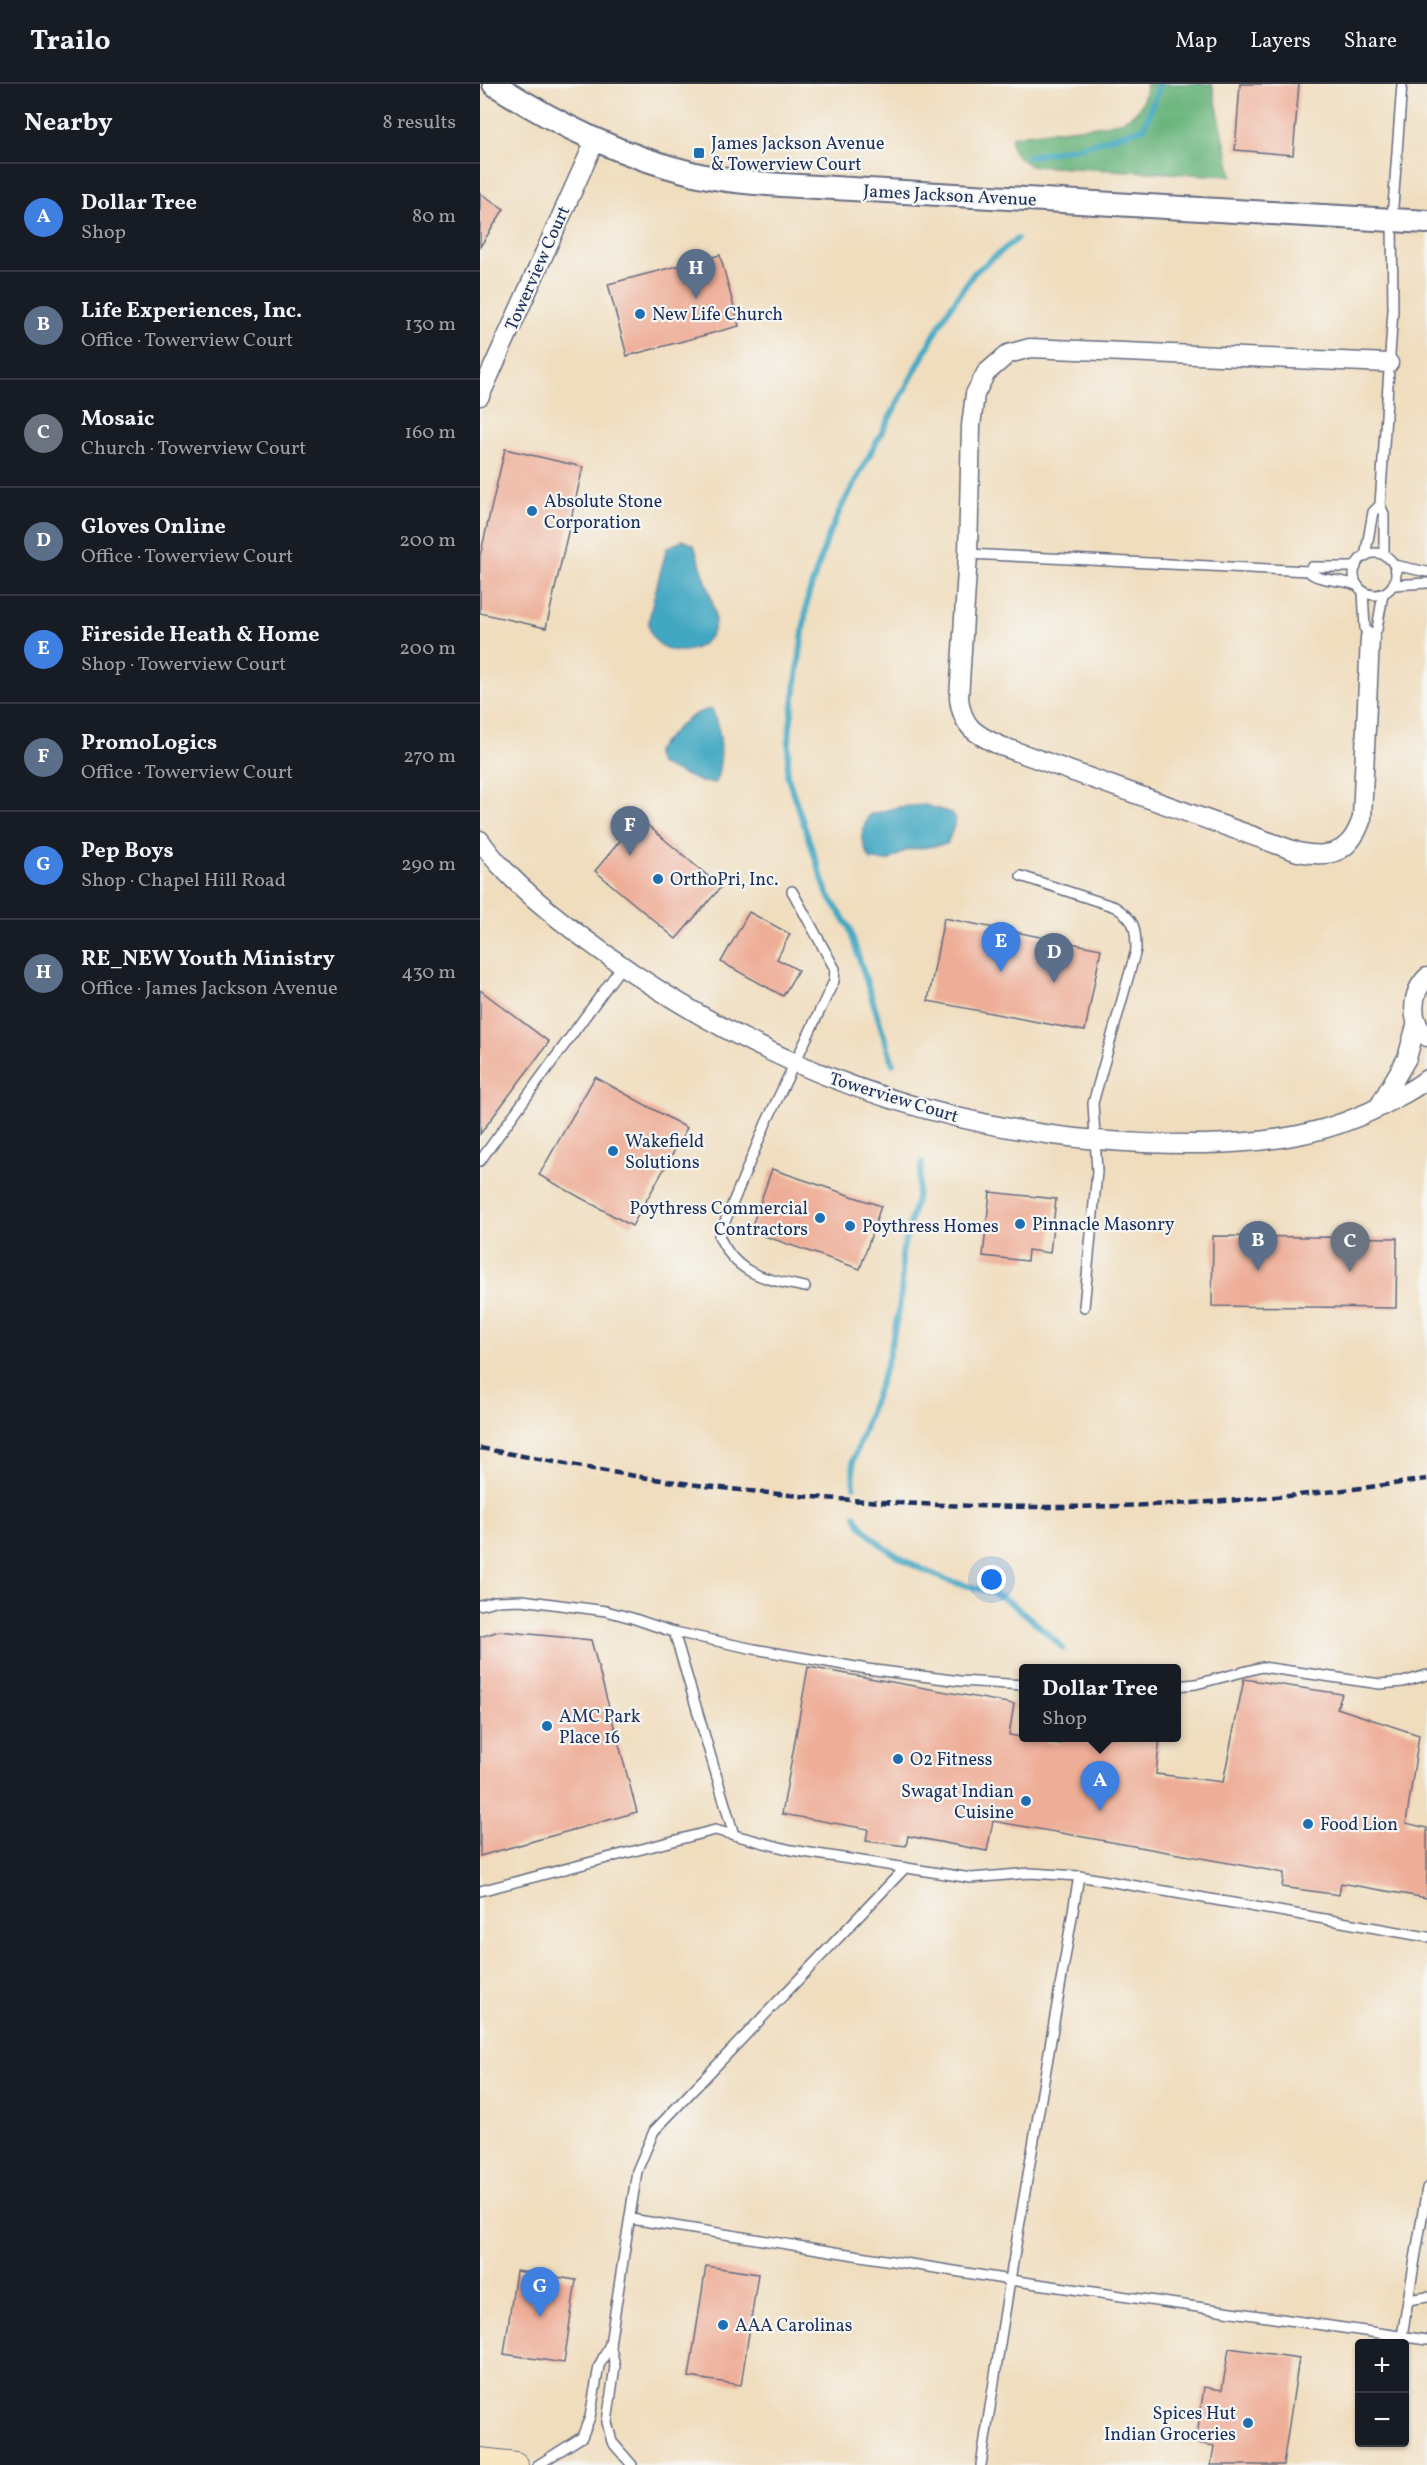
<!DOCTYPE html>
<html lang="en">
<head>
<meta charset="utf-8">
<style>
	:root { --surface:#171b24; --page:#20242c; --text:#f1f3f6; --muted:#9ea1a6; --line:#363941; --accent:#2563eb }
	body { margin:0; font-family:Vollkorn,serif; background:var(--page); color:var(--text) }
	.controls { position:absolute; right:18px; bottom:18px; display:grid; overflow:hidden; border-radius:6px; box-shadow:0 2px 4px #0004 }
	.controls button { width:54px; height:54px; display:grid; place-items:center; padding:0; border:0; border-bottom:2px solid var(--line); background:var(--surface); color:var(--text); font:30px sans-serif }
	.you { position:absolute; left:512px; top:1496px; width:21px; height:21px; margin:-15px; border:4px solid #fff; border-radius:50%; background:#1a73e8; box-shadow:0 0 0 9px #1a73e833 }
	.badge { display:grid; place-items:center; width:39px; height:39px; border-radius:50%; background:var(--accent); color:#fff; font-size:20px; font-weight:700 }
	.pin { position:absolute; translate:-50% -50px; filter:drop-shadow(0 2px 3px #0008) }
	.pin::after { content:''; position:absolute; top:32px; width:21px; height:18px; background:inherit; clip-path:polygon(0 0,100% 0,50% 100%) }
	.popup { position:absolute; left:539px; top:1580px; width:162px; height:78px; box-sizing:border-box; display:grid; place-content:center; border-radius:6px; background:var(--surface); filter:drop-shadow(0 2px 4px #0005); font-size:20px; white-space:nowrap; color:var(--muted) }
	.popup b { font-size:22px; color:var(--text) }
	.popup::after { content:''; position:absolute; left:50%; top:100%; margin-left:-12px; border:12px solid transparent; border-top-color:var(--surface) }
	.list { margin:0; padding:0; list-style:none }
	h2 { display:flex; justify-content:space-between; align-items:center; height:78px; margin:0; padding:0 24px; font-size:26px }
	h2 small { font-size:20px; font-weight:400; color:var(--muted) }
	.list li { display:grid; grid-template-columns:39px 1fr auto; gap:18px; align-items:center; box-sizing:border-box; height:108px; padding:0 24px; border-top:2px solid var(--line) }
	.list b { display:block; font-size:22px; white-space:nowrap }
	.list p { margin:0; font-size:20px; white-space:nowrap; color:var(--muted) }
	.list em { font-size:20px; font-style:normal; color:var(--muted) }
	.map { position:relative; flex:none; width:947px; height:2381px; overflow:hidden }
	header { display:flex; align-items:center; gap:36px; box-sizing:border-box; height:84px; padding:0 30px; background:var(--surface); border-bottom:2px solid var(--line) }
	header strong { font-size:28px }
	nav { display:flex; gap:33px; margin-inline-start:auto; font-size:21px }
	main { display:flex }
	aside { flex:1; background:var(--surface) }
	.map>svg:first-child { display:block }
	.forest { fill:#6bb57d; stroke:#43726e; stroke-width:1.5 }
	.water { fill:#42a8c2; stroke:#2e6c90; stroke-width:1.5 }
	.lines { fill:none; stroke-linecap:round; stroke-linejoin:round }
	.stream { stroke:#42a8c2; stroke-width:6 }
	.building { fill:#eead97 }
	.service-casing { stroke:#666c80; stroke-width:12 }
	.minor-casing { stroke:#666c80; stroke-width:21 }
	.tertiary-casing { stroke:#666c80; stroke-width:26 }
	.secondary-casing { stroke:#666c80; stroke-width:28 }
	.service { stroke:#fff; stroke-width:9 }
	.minor { stroke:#fff; stroke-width:18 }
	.tertiary { stroke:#fff; stroke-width:22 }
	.secondary { stroke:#f9e7c3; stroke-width:26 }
	.rail { stroke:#1b2f5e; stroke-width:4.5; stroke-dasharray:9 4.5; stroke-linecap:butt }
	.poi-dot { fill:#1f6fb2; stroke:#f6f6f2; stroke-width:2 }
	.labels { text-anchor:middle; stroke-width:4.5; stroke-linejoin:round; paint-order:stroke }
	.poi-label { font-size:18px; fill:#1b2f5e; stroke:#f6f6f2; text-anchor:start }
	.street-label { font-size:18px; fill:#1b2f5e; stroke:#f6f6f2 }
</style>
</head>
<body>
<header>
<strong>Trailo</strong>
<nav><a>Map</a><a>Layers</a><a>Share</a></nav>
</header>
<main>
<aside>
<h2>Nearby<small>8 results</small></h2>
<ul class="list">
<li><span class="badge" style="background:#3f7fe0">A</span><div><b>Dollar Tree</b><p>Shop</p></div><em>80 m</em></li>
<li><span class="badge" style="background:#5c6f8a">B</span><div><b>Life Experiences, Inc.</b><p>Office · Towerview Court</p></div><em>130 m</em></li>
<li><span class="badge" style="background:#6b7280">C</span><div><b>Mosaic</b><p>Church · Towerview Court</p></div><em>160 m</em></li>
<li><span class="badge" style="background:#5c6f8a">D</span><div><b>Gloves Online</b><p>Office · Towerview Court</p></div><em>200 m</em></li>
<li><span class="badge" style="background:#3f7fe0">E</span><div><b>Fireside Heath &amp; Home</b><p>Shop · Towerview Court</p></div><em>200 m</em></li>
<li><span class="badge" style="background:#5c6f8a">F</span><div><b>PromoLogics</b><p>Office · Towerview Court</p></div><em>270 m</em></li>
<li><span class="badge" style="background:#3f7fe0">G</span><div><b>Pep Boys</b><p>Shop · Chapel Hill Road</p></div><em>290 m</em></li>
<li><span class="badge" style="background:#5c6f8a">H</span><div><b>RE_NEW Youth Ministry</b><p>Office · James Jackson Avenue</p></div><em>430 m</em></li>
</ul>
</aside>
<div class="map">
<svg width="947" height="2381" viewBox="0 0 947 2381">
	<rect width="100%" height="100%" fill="#f6f6f2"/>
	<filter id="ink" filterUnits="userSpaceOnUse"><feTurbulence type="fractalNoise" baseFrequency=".0167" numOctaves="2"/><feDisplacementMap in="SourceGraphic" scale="12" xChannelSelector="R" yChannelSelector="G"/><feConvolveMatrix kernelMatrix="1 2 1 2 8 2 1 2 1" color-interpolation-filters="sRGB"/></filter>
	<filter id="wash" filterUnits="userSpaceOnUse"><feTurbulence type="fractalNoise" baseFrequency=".008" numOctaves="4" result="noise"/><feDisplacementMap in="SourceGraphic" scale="24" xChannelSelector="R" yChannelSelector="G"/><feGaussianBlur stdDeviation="1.35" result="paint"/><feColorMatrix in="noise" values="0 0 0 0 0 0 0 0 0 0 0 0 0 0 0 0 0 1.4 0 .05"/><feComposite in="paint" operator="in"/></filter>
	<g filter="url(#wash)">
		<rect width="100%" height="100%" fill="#f0ddbe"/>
		<path class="forest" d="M667 0H732L752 92 551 82C541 75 528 68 532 53 562 44 630 47 651 32 662 25 665 12 667 0Z"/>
		<g class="water">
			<path d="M203 456 214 461C219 479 234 515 235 532 238 573 175 581 169 541 168 530 183 479 187 464Z"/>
			<path d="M232 625C243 653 243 670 236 699L221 698 179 680 175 668C191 650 208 628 232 625Z"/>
			<path d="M445 721 471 729 476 736 467 760 427 766 408 777 391 776C381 760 380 748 389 731L418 723Z"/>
		</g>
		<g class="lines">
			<g class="stream">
				<polyline points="547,73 607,61 664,44 680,0"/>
				<polyline points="413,980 369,843 347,809 307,691 310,642 328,512 348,453 361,424 465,231 494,189 537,155"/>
				<polyline points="374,1402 373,1377 407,1279 419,1226 422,1200 422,1169 437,1113 442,1078"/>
				<path d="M375 1431C389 1460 432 1482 462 1494 480 1502 501 1503 519 1512 538 1521 567 1549 583 1564"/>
			</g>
		</g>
		<g id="blocks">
			<g class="building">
				<polygon points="760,0 819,0 813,71 755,66"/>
				<polygon points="0,109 24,125 0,163"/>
				<polygon points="240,171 259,242 147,272 128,200"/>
				<polygon points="25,365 103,383 66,544 0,529 0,472"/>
				<polygon points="159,734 241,803 196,855 115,787"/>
				<polygon points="269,828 310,850 297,875 318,886 303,912 241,878"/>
				<polygon points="464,834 621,865 605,947 448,917"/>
				<polygon points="0,906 69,958 0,1050"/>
				<polygon points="115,993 207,1044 152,1142 59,1091"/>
				<polygon points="292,1085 401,1122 380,1185 270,1147"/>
				<polygon points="510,1108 576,1115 570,1169 548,1166 547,1177 503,1172"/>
				<polygon points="733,1152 917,1154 916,1224 732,1222"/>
				<polygon points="19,1547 111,1556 157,1728 0,1772 0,1553"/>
				<polygon points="328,1583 534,1620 529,1651 580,1660 581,1653 680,1653 676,1690 743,1698 764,1595 862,1610 857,1624 939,1651 926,1739 947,1744 947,1814 861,1799 859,1811 802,1803 804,1789 513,1737 507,1767 428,1752 426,1762 386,1757 388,1745 302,1730"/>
				<polygon points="226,2182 278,2190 261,2301 209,2293"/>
				<polygon points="36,2187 96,2196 84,2279 24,2270"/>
				<polygon points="749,2264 819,2274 803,2381 731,2381 734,2362 716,2359 724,2303 742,2306"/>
			</g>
		</g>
	</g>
	<g filter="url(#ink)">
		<use href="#blocks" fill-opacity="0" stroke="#666c80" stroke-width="1.5"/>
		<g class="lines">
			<g class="service-casing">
				<g id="service">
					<polyline points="900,421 913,226 912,136 922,0"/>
					<circle cx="895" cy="490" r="21"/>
					<polyline points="488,470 828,487"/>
					<polyline points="885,473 893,428 900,421 904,430 904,471"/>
					<polyline points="914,481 947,488"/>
					<path d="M876 483H832L828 487C840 499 863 494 878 502"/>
					<polyline points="913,501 947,499"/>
					<polyline points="883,507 885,545 890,553 897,545 903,510"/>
					<path d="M541 792 635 823C655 836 656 843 656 866L613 1019 617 1088 604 1223"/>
					<path d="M312 807 355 885 354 897 286 1039 239 1152C257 1192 286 1195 325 1203"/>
					<polyline points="0,1077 142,882"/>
					<polyline points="0,1521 15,1517 42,1516 126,1527 152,1534 190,1547 274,1565 387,1585 480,1597 544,1601"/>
					<polyline points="194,1548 254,1751"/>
					<polyline points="696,1602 716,1600 782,1583 900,1600 923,1598 947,1591"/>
					<polyline points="0,1807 235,1746 311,1766 491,1794 550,1789 599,1792 947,1853"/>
					<polyline points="151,2135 530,2196 947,2256"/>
					<polyline points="928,2216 947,2213"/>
					<polyline points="922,2252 947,2104"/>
					<polyline points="130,2260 135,2282 127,2338 132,2358 152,2381"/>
					<polyline points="58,2381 102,2353 110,2333 119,2282 130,2260 157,2087 174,2047 425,1784"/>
					<polyline points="501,2381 530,2196 599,1792"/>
				</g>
			</g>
			<g class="minor-casing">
				<g id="minor">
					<polyline points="0,312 115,57"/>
					<path d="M890 553 882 734C871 768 852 775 818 768L521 662C496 651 482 643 479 614L488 470 491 342 495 310 506 289 528 270 550 264 909 279"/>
					<path d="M0 756C26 795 82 839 120 866 300 997 501 1063 724 1060 793 1059 851 1050 911 1017 924 1010 936 1004 947 995"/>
					<path d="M947 893C931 909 929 937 947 953"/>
					<polyline points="898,1024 927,974 937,938"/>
				</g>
			</g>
			<g class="tertiary-casing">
				<path id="tertiary" d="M14 0C78 41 141 72 215 90 244 97 273 99 302 101L947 138"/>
			</g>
			<g class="secondary-casing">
				<polyline id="secondary" points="0,2377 35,2381"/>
			</g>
			<use href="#service" class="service"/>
			<use href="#minor" class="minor"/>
			<use href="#tertiary" class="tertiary"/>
			<use href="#secondary" class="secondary"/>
			<path class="rail" d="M0 1364C75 1378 151 1393 226 1402 465 1431 709 1431 947 1395"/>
		</g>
	</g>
	<g class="poi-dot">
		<rect x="213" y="63" width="12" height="12" rx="3"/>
		<circle cx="160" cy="230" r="6"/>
		<circle cx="52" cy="427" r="6"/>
		<circle cx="178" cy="795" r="6"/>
		<circle cx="133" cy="1067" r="6"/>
		<circle cx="340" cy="1134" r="6"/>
		<circle cx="540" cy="1140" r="6"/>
		<circle cx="370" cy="1142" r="6"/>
		<circle cx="67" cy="1642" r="6"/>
		<circle cx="418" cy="1675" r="6"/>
		<circle cx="546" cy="1717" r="6"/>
		<circle cx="828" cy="1740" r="6"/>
		<circle cx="243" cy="2241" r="6"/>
		<circle cx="768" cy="2339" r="6"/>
	</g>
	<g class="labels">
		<g class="poi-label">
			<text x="231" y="65">James Jackson Avenue<tspan x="231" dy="21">&amp; Towerview Court</tspan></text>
			<text x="172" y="236">New Life Church</text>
			<text x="64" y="423">Absolute Stone<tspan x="64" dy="21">Corporation</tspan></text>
			<text x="190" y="801">OrthoPri, Inc.</text>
			<text x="145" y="1063">Wakefield<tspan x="145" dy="21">Solutions</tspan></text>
			<text x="328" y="1130" text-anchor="end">Poythress Commercial<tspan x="328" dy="21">Contractors</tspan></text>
			<text x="552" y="1146">Pinnacle Masonry</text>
			<text x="382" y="1148">Poythress Homes</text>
			<text x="79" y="1638">AMC Park<tspan x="79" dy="21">Place 16</tspan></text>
			<text x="430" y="1681">O2 Fitness</text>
			<text x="534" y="1713" text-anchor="end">Swagat Indian<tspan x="534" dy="21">Cuisine</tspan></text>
			<text x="840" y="1746">Food Lion</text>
			<text x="255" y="2247">AAA Carolinas</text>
			<text x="756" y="2335" text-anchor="end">Spices Hut<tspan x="756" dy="21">Indian Groceries</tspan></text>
		</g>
		<g class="street-label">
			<text transform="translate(470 111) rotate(3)" y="6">James Jackson Avenue</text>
			<text transform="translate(57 184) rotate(-66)" y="6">Towerview Court</text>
			<text transform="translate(414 1013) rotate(17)" y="6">Towerview Court</text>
		</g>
	</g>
</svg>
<div class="controls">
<button>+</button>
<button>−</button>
</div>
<div class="you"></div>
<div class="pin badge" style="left:620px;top:1727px;background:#3f7fe0">A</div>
<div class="popup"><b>Dollar Tree</b>Shop</div>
<div class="pin badge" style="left:778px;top:1187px;background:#5c6f8a">B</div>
<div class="pin badge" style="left:870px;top:1188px;background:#6b7280">C</div>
<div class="pin badge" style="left:574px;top:899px;background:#5c6f8a">D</div>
<div class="pin badge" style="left:521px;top:888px;background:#3f7fe0">E</div>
<div class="pin badge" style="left:150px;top:772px;background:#5c6f8a">F</div>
<div class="pin badge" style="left:60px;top:2233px;background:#3f7fe0">G</div>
<div class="pin badge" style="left:216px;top:215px;background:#5c6f8a">H</div>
</div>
</main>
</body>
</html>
